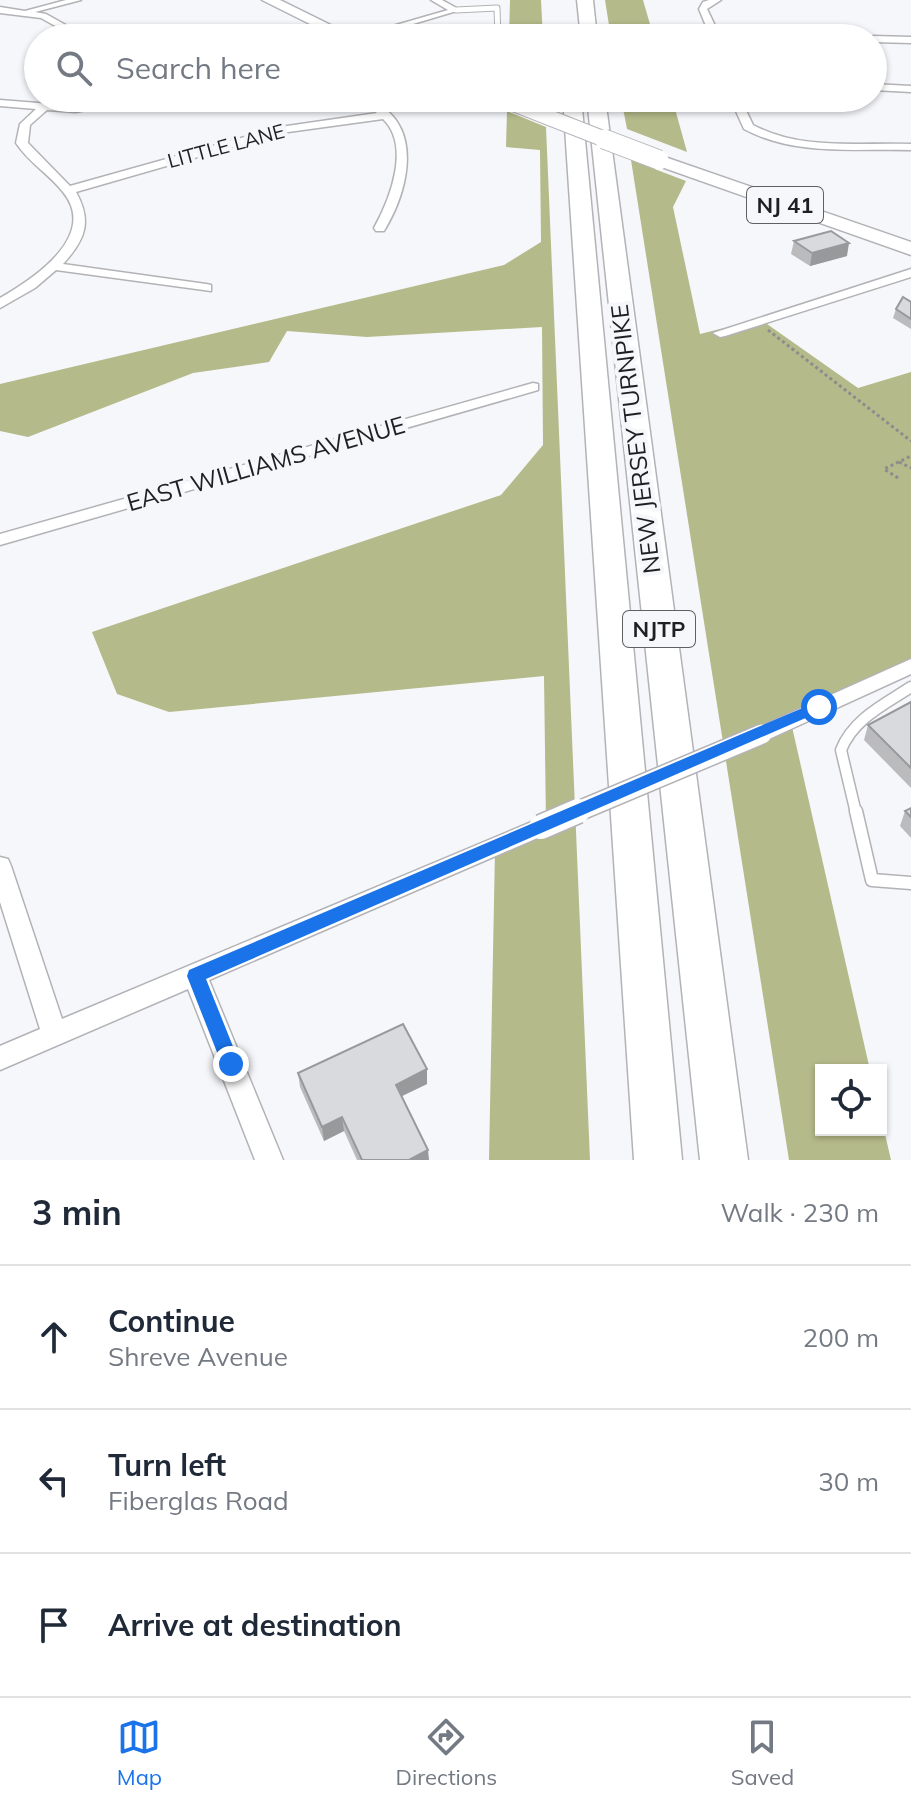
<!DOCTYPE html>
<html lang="en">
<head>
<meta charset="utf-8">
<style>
	:root { --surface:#fff; --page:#f6f6f7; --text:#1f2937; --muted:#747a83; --line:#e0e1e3; --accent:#1a73e8 }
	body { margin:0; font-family:Mulish,sans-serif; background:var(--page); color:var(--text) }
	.controls { position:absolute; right:24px; bottom:24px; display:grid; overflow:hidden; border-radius:0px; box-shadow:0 2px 6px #0004 }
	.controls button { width:72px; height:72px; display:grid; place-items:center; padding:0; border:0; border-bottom:2px solid var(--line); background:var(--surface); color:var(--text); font:40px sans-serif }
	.stop { position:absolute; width:24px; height:24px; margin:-18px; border:6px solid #1a73e8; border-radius:50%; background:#fff }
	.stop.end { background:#1a73e8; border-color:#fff; box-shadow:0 2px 8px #0008 }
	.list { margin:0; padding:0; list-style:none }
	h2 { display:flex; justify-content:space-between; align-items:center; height:104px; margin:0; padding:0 32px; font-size:34px }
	h2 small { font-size:26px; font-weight:400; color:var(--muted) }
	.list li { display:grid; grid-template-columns:52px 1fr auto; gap:24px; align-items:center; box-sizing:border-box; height:144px; padding:0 32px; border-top:2px solid var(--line) }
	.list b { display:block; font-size:30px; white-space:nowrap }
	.list p { margin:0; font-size:26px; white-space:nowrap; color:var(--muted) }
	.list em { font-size:26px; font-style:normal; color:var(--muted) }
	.icon { flex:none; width:44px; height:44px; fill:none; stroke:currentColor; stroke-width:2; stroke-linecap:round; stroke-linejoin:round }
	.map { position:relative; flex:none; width:911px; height:1160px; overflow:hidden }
	.search { position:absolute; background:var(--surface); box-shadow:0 2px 6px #0004; left:24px; right:24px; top:24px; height:88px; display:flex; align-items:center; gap:20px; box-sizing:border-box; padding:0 28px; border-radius:44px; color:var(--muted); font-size:30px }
	.sheet { height:536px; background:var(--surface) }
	nav { display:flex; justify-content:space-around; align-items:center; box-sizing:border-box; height:112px; border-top:2px solid var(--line); background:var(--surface); font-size:22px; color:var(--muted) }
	nav a { display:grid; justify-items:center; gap:4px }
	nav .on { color:var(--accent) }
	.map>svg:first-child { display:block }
	.forest { fill:#b5ba8a }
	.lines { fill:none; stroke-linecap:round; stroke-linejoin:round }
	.service-far2-casing { stroke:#b3b3b7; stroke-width:7 }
	.service-far1-casing { stroke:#b3b3b7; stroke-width:13 }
	.service-casing { stroke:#b3b3b7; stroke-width:15 }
	.minor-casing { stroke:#b3b3b7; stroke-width:3 }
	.primary-casing { stroke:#b3b3b7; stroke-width:3 }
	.motorway-casing { stroke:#b3b3b7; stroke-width:3 }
	.path { stroke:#8c8c8f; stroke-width:3; stroke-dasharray:3 3; stroke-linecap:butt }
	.service-far2 { stroke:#fff; stroke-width:5 }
	.service-far1 { stroke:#fff; stroke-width:10 }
	.service { stroke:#fff; stroke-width:12 }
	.minor { fill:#fff; fill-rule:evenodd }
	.primary { fill:#fff; fill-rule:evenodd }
	.motorway { fill:#fff; fill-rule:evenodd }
	.minor-bridge-far1-casing { stroke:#b3b3b7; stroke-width:22; stroke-linecap:butt }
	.minor-bridge-casing { stroke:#b3b3b7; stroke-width:27; stroke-linecap:butt }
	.primary-bridge-far1-casing { stroke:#b3b3b7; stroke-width:17; stroke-linecap:butt }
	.primary-bridge-casing { stroke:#b3b3b7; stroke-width:21; stroke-linecap:butt }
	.minor-bridge-far1 { stroke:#fff; stroke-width:19 }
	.minor-bridge { stroke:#fff; stroke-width:24 }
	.primary-bridge-far1 { stroke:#fff; stroke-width:15 }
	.primary-bridge { stroke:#fff; stroke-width:19 }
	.wall { fill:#bbbbbe }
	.shaded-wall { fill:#98999b }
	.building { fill:#d9dadd; stroke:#98999b; stroke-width:2 }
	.route { fill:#1a73e8 }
	.labels { text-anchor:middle; stroke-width:8; stroke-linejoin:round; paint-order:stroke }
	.far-street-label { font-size:20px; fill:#1f1f21; stroke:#f6f7fb }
	.shield { fill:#f6f7fb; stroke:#606062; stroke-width:2 }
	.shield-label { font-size:22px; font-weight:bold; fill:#1f1f21 }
	.street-label { font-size:24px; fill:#1f1f21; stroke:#f6f7fb }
</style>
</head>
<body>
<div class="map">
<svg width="911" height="1160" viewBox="0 0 911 1160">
	<rect width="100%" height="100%" fill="#f6f7fb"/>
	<g class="forest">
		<polygon points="510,0 541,0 543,38 509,38"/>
		<polygon points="605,0 643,0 654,38 611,38"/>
		<polygon points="621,98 672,98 687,152 627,129"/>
		<polygon points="507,111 546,127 590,1160 489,1160 495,850 546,823 544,676 169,712 117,694 92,632 501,495 543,445 542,327 367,337 287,331 269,362 193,373 28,437 0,431 0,384 504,265 541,242 540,150 506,147"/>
		<polygon points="631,160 686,181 673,207 700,334 760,319 858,388 911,372 911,666 790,718 870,1070 821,1070 821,1130 881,1130 881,1117 891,1160 789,1160"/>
	</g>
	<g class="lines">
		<g class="service-far2-casing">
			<polyline id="service-far2" points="456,10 497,8 498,38"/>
		</g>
		<g class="service-far1-casing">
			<path id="service-far1" d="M856 813 841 750C853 719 885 704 911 687"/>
		</g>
		<g class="service-casing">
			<polyline id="service" points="856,811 872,880 911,883"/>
		</g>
		<g class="minor-casing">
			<g id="minor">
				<polygon points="66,0 81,0 35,12 46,14 89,38 77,38 41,18 0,13 0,7 25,11"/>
				<polygon points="431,0 442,0 460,10 366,38 351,38 448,10"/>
				<polygon points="709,0 721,0 707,9 718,32 849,35 854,38 711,38 699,9 703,2"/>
				<polygon points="873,36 911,37 911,43 873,42 873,38 869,38"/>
				<polygon points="873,84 911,86 911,92 873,90"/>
				<path d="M120 98H142L76 112 47 110 30 125 28 143 70 186 280 127 377 113 355 98C367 98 374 101 384 108 422 137 406 195 384 231H376L374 228C390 199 411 146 383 119L281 133 76 192C92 221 86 239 63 264L206 284 211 285V291L56 270 35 288 0 308V298C33 279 99 236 63 192 49 174 29 163 16 143L20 124 36 109 0 106V100L76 106Z"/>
				<path d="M730 98H740L753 125C802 151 857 142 911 144V150C854 148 797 157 744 129Z"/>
				<polygon points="911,269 911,277 725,336 720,337 713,333"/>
				<polygon points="533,383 538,384 538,390 0,545 0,534"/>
				<polygon points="911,659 911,674 769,739 755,739 752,734 755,729"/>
				<polygon points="541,818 549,821 552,827 549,833 209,980 283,1160 255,1160 188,989 0,1070 0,1046 40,1029 0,902 0,857 8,859 11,866 62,1019"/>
			</g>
		</g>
		<g class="primary-casing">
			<g id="primary">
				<polygon points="262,0 280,0 357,38 338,38"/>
				<polygon points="659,155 911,242 911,255 653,164 650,160 653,156"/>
			</g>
		</g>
		<g class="motorway-casing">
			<g id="motorway">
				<polygon points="577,0 593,0 597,38 581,38"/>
				<polygon points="563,98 581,98 682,1160 634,1160"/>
				<polygon points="587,98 605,98 748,1160 700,1160"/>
			</g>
		</g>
		<g class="path">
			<polyline points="768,330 911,441"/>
			<polyline points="899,462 911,468"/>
			<polyline points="898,478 884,469 911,456"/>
		</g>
		<use href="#service-far2" class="service-far2"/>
		<use href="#service-far1" class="service-far1"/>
		<use href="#service" class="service"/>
		<use href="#minor" class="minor"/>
		<use href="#primary" class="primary"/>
		<use href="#motorway" class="motorway"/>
		<g class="minor-bridge-far1-casing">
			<polyline id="minor-bridge-far1" points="574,813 762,734"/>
		</g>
		<g class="minor-bridge-casing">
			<polyline id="minor-bridge" points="541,827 578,811"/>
		</g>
		<g class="primary-bridge-far1-casing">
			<polyline id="primary-bridge-far1" points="502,99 609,141"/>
		</g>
		<g class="primary-bridge-casing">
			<polyline id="primary-bridge" points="604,139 659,160"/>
		</g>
		<use href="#minor-bridge-far1" class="minor-bridge-far1"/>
		<use href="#minor-bridge" class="minor-bridge"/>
		<use href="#primary-bridge-far1" class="primary-bridge-far1"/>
		<use href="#primary-bridge" class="primary-bridge"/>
	</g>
	<g class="wall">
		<polygon points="794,241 847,256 810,266 791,254"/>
		<polygon points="911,302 911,329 893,318 896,309"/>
		<polygon points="911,702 911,788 864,740 868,725"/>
		<polygon points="911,808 911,838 900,826 905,811"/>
		<polygon points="427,1069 427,1084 401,1096 429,1160 357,1160 344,1131 324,1141 300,1087 298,1073"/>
	</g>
	<g class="shaded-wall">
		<polygon points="849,243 847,256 810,266 812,253"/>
		<polygon points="427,1069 427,1084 396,1099 396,1085"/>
		<polygon points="342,1117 344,1131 324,1141 322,1127"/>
		<polygon points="428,1150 429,1160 409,1160"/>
	</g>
	<g class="building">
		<polygon points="831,231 849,243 812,253 794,241"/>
		<polygon points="903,297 911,302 911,319 896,309"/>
		<polygon points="911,702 911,768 868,725"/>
		<polygon points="911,808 911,817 905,811"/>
		<polygon points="403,1024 427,1069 396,1085 428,1150 409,1160 362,1160 342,1117 322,1127 298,1073"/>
	</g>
	<polygon class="route" points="819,701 824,703 824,710 206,979 240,1064 237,1070 231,1073 224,1070 187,976 189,970"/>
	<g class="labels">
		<g class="far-street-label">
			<text transform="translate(226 146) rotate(-15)" y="7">LITTLE LANE</text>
		</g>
		<g class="shield">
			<rect x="747" y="187" width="76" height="36" rx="6"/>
			<rect x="623" y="611" width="72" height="36" rx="6"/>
		</g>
		<g class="shield-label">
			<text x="785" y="213">NJ 41</text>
			<text x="659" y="637">NJTP</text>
		</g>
		<g class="street-label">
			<text transform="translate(636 439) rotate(-97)" y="8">NEW JERSEY TURNPIKE</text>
			<text transform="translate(266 464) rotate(-16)" y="8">EAST WILLIAMS AVENUE</text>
		</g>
	</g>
</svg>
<div class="controls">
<button><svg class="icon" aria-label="locate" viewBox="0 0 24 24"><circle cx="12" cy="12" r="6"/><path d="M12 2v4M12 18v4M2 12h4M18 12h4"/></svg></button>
</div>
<div class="stop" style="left:819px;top:707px"></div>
<div class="stop end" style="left:231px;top:1064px"></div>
<div class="search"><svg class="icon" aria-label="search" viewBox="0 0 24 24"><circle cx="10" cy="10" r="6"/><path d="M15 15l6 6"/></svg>Search here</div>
</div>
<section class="sheet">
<h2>3 min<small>Walk · 230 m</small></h2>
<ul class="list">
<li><svg class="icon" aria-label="ahead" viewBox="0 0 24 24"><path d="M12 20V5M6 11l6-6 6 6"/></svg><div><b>Continue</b><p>Shreve Avenue</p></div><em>200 m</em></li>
<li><svg class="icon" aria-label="left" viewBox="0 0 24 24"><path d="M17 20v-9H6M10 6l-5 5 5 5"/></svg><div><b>Turn left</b><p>Fiberglas Road</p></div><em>30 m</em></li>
<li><svg class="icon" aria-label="arrive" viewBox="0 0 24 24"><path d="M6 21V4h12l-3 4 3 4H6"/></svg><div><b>Arrive at destination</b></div></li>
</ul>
</section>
<nav>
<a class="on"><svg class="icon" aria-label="map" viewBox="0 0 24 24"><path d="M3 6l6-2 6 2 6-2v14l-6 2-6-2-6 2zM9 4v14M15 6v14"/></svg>Map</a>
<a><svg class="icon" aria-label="directions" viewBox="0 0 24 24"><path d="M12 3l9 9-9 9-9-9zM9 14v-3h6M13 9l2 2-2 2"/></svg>Directions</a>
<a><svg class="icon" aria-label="saved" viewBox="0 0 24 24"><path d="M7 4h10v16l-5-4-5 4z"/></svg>Saved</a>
</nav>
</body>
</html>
